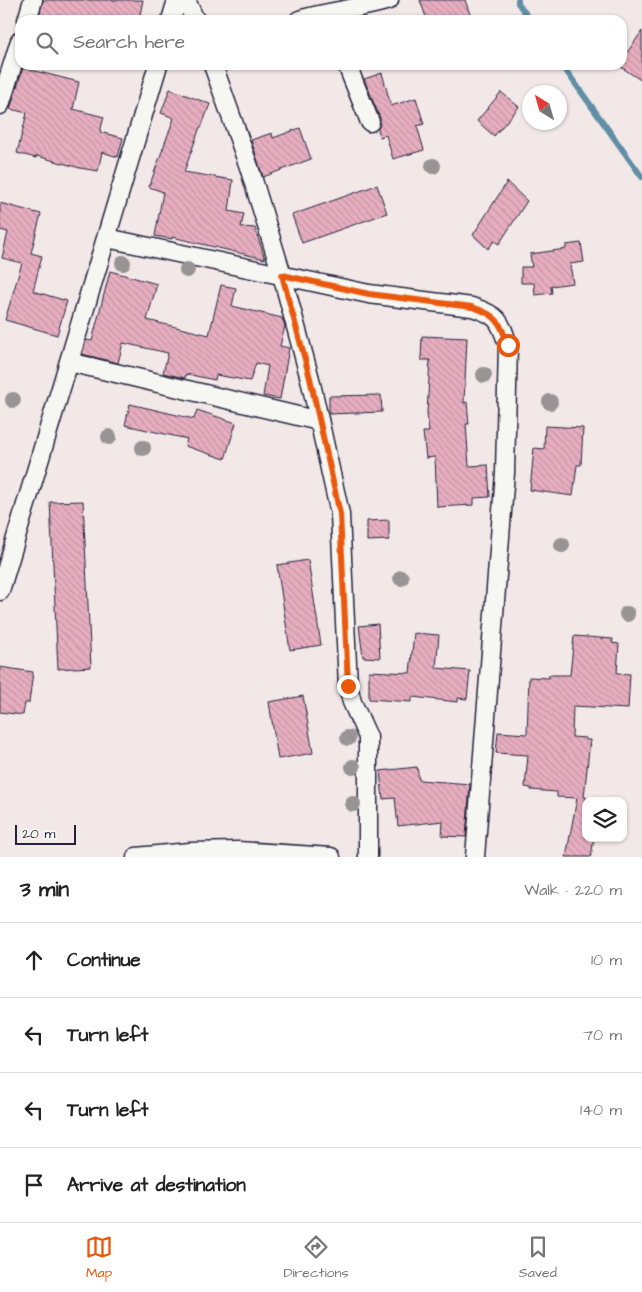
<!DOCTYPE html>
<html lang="en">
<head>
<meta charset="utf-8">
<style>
	:root { --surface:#fff; --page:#f2f2f2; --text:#222; --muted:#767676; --line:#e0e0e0; --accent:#ea580c }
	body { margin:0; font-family:"Architects Daughter",sans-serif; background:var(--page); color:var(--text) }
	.controls { position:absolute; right:15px; bottom:15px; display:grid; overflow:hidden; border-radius:10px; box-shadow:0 1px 4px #0004 }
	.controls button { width:45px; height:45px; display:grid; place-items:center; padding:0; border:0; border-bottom:1px solid var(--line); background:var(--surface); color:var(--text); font:25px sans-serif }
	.compass { position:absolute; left:522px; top:85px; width:45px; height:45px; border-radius:50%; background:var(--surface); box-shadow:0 1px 4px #0004; rotate:323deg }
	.scale { position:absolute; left:15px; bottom:12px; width:61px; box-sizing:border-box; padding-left:5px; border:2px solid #22223b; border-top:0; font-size:14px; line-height:18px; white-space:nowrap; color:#22223b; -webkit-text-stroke:4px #f6f6f2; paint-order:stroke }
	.stop { position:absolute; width:15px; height:15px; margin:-11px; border:4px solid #ea580c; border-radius:50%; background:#fff }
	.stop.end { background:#ea580c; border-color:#fff; box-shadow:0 1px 5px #0008 }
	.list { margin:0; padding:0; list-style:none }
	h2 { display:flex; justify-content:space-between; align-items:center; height:65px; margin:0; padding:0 20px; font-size:21px }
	h2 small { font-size:16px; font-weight:400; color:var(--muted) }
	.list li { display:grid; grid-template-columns:32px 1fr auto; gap:15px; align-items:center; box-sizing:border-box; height:75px; padding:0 20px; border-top:1px solid var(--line) }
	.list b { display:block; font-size:19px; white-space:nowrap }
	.list em { font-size:16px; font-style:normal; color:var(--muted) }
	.icon { flex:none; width:28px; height:28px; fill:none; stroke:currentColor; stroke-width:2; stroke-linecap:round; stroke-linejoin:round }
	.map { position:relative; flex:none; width:642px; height:857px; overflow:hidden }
	.search { position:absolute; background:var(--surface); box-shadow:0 1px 4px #0004; left:15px; right:15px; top:15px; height:55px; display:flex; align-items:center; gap:12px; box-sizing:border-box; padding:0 18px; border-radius:15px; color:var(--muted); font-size:19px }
	.sheet { height:365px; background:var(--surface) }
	nav { display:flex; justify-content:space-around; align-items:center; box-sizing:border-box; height:70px; border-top:1px solid var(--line); background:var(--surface); font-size:14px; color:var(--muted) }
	nav a { display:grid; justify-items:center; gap:2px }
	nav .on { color:var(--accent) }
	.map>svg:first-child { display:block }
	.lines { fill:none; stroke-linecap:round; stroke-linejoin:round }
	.stream { stroke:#618fa5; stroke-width:6 }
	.building { fill:url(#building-back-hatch); stroke:#22223b }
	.minor-casing { stroke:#22223b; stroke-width:21 }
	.minor { stroke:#f6f6f2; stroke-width:18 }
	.tree { fill:#989494 }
	.route { stroke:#ea580c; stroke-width:6 }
</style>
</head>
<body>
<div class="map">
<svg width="642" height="857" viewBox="0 0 642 857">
	<defs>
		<pattern id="building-back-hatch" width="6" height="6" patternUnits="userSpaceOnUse" patternTransform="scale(1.25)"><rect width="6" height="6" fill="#e7aec0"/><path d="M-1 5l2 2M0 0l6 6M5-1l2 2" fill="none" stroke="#c695a6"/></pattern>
	</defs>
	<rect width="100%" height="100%" fill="#f3e8e8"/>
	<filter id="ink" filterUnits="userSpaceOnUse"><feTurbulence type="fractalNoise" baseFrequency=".02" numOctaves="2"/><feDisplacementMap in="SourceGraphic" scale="10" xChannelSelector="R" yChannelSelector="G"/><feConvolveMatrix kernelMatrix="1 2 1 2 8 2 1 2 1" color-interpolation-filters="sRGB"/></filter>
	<g filter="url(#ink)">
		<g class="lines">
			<g class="stream">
				<polyline points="518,0 518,3 530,20"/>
				<polyline points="562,65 642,177"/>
			</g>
		</g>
		<g class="building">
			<polygon points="43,0 143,0 139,20 38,20"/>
			<polygon points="420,0 465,0 472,20 427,20"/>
			<polygon points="642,31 642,81 618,65 622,65 622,60"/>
			<polygon points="23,68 79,82 73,109 104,117 100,132 123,138 118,157 102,152 98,171 80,168 37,156 36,158 17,153 27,113 10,109"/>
			<polygon points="382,73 391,106 416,98 424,124 417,126 424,150 393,159 386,135 380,137 378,129 380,124 380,118 364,79"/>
			<polygon points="170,89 210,104 201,128 200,127 184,172 233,180 229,211 244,214 241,227 255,228 265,259 172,237 172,239 155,236 163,192 149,187 174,118 161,113"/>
			<polygon points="501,92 519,107 494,136 477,121"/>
			<polygon points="300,128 311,159 263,177 251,140 272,133 273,138"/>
			<polygon points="507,182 527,201 499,244 494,241 488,249 473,235"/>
			<polygon points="377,185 387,213 302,243 292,215"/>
			<polygon points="0,203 41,214 31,253 42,256 33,291 67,301 57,335 5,320 22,263 2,258 8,232 0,230"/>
			<polygon points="581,243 584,262 570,264 573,283 551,286 552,293 535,295 534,283 521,283 521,267 532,267 530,254 566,249 566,245"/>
			<polygon points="110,271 157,284 147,320 209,335 221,285 236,288 232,306 282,318 285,326 280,346 289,348 280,399 263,396 268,366 256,363 250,381 216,375 215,380 186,374 185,378 163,373 168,353 123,343 118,363 82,354 86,340 92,341"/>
			<polygon points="422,336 467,338 464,403 467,402 469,424 466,424 469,466 488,465 490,497 474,498 474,505 437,507 435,457 426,458 423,432 429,432 427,413 430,360 421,360"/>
			<polygon points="381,395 382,412 329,414 329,396"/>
			<polygon points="130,404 194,419 197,410 236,423 225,459 185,446 187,439 125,425"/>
			<polygon points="545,426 583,428 581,465 577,465 573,496 530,490 534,448 544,449"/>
			<polygon points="83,501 91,667 58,669 50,502"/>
			<polygon points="389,520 389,540 367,541 367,521"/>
			<polygon points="308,560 321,645 290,650 277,565"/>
			<polygon points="378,624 380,658 363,657 359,626"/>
			<polygon points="414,633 439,635 436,668 470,671 467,699 458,698 458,702 412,697 412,702 369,699 369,671 410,673"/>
			<polygon points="574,636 613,639 612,643 619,644 617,673 630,674 628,709 573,706 572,737 586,738 586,740 590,740 584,797 586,797 586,838 594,838 591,857 566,857 577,798 557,797 557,792 531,790 531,788 525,787 528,755 496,753 498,732 527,734 529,677 549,678 549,675 570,675"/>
			<polygon points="0,667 33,672 29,703 25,703 23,715 0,712"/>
			<polygon points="303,696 313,753 278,759 269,702"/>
			<polygon points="417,767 419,780 470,784 466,837 442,836 443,821 398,826 395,798 383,799 380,771"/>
		</g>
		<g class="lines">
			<g class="minor-casing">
				<g id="minor">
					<polyline points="186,0 195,20"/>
					<polyline points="27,20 33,0"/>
					<polyline points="171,20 177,0"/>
					<path d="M299 20C329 11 360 9 389 0"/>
					<polyline points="213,65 249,167 282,275 310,379 340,514 348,686 352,702 368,737 368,857"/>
					<polyline points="347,65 370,122"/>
					<polyline points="0,105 20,41"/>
					<path d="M107 238 369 294 472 307C498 315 500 320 508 345L505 473 475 857"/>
					<polyline points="69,362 319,421"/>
					<polyline points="0,591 158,65"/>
					<polyline points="136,857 190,852 238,851 331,857"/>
				</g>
			</g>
			<use href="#minor" class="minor"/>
		</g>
		<g class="tree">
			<circle cx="433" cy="166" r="8"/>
			<circle cx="123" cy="263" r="8"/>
			<circle cx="187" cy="270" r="8"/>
			<circle cx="484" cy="375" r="8"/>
			<circle cx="13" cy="400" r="8"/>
			<circle cx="550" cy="402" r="8"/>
			<circle cx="109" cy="437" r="8"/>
			<circle cx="143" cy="448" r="8"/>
			<circle cx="562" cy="545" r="8"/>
			<circle cx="401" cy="578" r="8"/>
			<circle cx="627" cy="614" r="8"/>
			<circle cx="348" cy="738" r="8"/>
			<circle cx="353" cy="767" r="8"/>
			<circle cx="353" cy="804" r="8"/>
		</g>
	</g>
	<g class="lines" filter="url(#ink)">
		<path class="route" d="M348 686 340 514 310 378 282 275 369 294 472 307C497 315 500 321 508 345"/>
	</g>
</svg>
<div class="controls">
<button><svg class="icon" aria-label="layers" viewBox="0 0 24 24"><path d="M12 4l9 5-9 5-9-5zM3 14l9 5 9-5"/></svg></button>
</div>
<svg class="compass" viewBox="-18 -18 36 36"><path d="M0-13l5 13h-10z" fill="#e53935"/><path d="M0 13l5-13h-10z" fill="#767676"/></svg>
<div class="scale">20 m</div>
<div class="stop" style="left:508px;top:345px"></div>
<div class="stop end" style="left:348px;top:686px"></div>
<div class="search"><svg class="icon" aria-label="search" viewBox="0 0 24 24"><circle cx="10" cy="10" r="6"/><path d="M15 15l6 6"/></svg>Search here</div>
</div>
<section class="sheet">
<h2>3 min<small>Walk · 220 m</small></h2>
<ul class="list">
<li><svg class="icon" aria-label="ahead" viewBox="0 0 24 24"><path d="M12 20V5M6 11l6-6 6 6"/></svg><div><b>Continue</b></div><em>10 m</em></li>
<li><svg class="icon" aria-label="left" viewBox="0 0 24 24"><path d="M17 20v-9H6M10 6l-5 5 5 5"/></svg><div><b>Turn left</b></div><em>70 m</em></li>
<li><svg class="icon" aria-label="left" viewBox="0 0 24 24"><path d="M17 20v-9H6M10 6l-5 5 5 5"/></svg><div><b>Turn left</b></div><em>140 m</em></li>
<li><svg class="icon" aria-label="arrive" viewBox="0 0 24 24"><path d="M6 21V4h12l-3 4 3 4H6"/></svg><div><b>Arrive at destination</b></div></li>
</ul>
</section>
<nav>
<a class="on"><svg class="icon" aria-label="map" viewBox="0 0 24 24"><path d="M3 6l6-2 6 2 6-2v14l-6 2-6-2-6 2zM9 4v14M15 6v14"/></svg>Map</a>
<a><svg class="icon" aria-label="directions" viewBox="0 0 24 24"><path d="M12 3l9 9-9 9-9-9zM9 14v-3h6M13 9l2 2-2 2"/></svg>Directions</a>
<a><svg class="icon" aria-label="saved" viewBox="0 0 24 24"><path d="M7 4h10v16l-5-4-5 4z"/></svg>Saved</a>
</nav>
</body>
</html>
